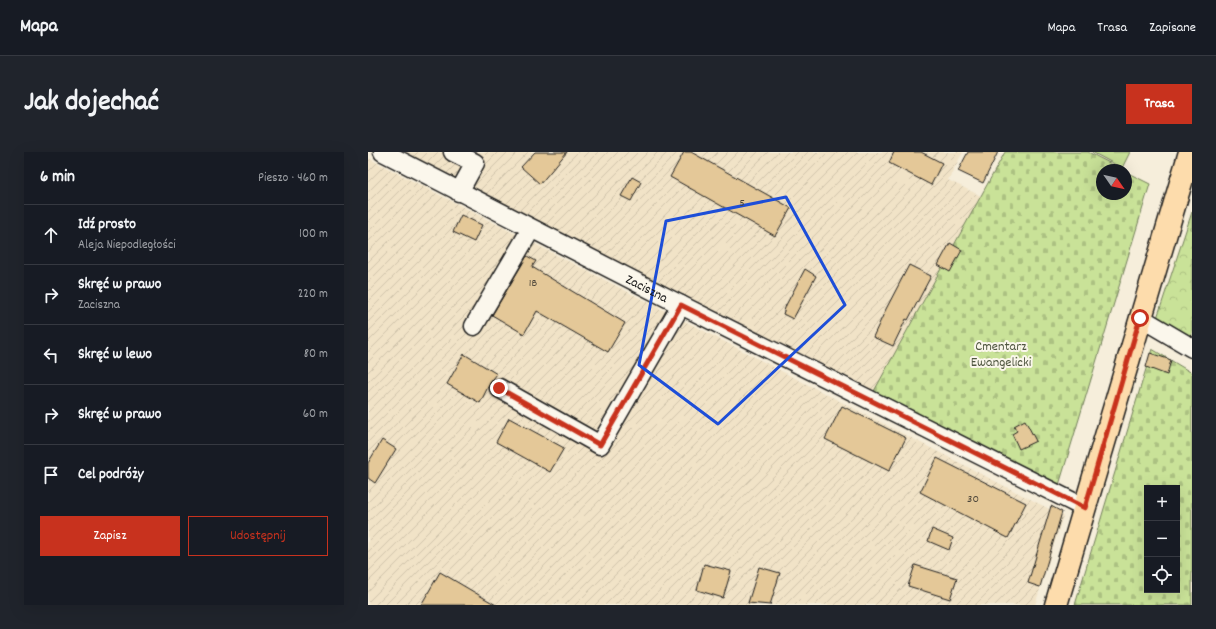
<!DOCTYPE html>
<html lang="pl">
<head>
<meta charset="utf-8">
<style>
	:root { --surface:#171b24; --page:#20242c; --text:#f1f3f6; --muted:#9ea1a6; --line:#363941; --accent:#c8321e }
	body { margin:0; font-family:Dekko,sans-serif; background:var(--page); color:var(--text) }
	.controls { position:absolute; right:12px; bottom:12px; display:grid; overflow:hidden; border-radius:0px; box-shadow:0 4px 16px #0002 }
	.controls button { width:36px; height:36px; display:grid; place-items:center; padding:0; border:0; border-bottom:1px solid var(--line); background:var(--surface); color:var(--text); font:20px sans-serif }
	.compass { position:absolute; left:728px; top:12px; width:36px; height:36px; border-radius:50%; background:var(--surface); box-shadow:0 4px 16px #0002; rotate:124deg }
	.stop { position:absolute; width:12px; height:12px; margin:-9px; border:3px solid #c8321e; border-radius:50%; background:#fff }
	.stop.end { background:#c8321e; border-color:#fff; box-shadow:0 1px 4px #0008 }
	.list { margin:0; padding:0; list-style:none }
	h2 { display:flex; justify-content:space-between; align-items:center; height:52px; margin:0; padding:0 16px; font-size:17px }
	h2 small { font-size:13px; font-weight:400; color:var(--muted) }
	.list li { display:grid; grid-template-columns:26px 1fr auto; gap:12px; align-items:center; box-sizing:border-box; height:60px; padding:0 16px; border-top:1px solid var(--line) }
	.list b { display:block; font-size:15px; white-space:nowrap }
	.list p { margin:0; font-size:13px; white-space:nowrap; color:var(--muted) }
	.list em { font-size:13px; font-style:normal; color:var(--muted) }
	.actions { display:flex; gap:8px; padding:12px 16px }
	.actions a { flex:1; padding:9px 0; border:1px solid var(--accent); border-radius:0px; text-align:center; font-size:14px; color:var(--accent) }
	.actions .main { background:var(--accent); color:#fff }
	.icon { flex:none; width:22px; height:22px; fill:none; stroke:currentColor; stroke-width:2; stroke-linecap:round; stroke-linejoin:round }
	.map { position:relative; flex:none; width:824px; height:453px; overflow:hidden; border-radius:0px }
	header { display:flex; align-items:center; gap:24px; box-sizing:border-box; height:56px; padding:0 20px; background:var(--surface); border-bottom:1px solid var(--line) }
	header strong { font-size:19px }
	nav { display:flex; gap:22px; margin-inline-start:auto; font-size:14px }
	.intro { display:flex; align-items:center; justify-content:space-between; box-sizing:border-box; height:96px; padding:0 24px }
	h1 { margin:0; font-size:28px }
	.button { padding:10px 18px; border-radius:0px; background:var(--accent); color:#fff; font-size:14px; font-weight:700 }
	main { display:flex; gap:24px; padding:0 24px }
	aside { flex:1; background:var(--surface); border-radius:0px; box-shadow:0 4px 16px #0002 }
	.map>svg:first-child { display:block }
	.industrial { fill:url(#industrial-furrows) }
	.green { fill:#c9e298; stroke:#727f5a }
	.forest { fill:url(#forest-crowns); stroke:#727f5a }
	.cemetery { fill:url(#cemetery-stones); stroke:#727f5a; fill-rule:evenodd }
	.building { fill:#e4c898; stroke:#1c1c1c }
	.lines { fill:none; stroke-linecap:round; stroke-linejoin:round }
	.minor-casing { stroke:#1c1c1c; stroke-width:21 }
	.major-casing { stroke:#1c1c1c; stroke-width:25 }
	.minor { stroke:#fbf7ec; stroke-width:18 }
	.major { stroke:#fddcac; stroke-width:22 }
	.route { stroke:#c8321e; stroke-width:5 }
	.marked { fill:none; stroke:#1d4ed8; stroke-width:3; stroke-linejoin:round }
	.labels { text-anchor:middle; stroke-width:4; stroke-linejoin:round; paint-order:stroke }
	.number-label { font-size:12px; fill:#4e473b }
	.street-label { font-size:14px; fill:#1c1c1c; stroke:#fbf7ec }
	.park-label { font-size:14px; fill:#505741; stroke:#fbf7ec }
</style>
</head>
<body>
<header>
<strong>Mapa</strong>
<nav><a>Mapa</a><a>Trasa</a><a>Zapisane</a></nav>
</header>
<div class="intro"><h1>Jak dojechać</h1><a class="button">Trasa</a></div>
<main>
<aside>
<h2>6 min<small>Pieszo · 460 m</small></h2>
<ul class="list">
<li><svg class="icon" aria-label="ahead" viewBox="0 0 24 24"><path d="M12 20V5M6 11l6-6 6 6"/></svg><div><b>Idź prosto</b><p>Aleja Niepodległości</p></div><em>100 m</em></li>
<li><svg class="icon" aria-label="right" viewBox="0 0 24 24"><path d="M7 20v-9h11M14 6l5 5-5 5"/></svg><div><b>Skręć w prawo</b><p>Zaciszna</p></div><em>220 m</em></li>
<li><svg class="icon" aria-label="left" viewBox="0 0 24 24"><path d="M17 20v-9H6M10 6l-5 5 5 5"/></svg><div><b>Skręć w lewo</b></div><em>80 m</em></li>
<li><svg class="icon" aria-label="right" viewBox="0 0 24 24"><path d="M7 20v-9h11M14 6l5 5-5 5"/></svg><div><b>Skręć w prawo</b></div><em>60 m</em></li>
<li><svg class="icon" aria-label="arrive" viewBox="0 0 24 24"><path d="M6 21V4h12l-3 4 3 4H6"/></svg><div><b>Cel podróży</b></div></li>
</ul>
<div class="actions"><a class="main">Zapisz</a><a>Udostępnij</a></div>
</aside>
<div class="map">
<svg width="824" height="453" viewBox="0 0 824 453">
	<defs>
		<pattern id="industrial-furrows" width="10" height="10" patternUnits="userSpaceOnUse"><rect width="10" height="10" fill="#f1e3c7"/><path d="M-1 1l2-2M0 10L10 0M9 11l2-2" fill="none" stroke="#cec2aa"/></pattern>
		<pattern id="forest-crowns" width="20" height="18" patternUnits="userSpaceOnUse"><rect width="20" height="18" fill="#c9e298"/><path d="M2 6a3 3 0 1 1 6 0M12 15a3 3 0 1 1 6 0" fill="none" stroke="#acc182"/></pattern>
		<pattern id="cemetery-stones" width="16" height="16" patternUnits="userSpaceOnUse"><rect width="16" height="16" fill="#c9e298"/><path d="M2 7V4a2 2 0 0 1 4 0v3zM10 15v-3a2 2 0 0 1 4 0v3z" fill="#acc182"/></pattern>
	</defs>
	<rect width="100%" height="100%" fill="#f6eedb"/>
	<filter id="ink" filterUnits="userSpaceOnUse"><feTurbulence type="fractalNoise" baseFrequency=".025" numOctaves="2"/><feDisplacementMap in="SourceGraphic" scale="8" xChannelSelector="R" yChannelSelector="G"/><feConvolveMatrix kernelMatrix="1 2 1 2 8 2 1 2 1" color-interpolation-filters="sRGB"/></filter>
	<g filter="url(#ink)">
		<g class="industrial">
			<polygon points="32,0 595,0 580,28 613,44 505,241"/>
			<polygon points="0,6 695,364 667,453 0,453"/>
		</g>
		<polygon class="green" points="724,0 762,0 754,16"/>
		<polygon class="forest" points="824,60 824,185 789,166"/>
		<g class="cemetery">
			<polygon points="637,0 720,0 755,18 734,18 734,42 758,42 758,20 782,32 691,333 505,241"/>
			<path d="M784 197 824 221V453H707ZM779 336H809V438H779Z"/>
		</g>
		<g class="building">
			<polygon points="167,0 199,0 172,32 153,15"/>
			<polygon points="316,0 323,0 423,56 407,84 302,25"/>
			<polygon points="526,0 553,0 574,11 563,33 521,11"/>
			<polygon points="600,0 630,0 615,31 590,19"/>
			<polygon points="264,25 273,30 263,49 253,44"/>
			<polygon points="93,63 114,73 106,90 85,80"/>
			<polygon points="582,91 594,98 582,120 570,113"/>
			<polygon points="159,104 168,109 164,115 257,171 240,200 169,159 156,182 124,163"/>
			<polygon points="541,113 563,124 540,168 538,167 525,194 505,185 518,157"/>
			<polygon points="437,117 448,124 425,167 415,162 418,153"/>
			<polygon points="782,201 803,208 799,223 778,215"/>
			<polygon points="96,202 129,222 122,231 112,251 79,232"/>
			<polygon points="474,254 538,286 521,319 457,287"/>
			<polygon points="141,266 196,296 182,320 128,290"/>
			<polygon points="657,268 668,289 651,297 644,282 649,279 646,274"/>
			<polygon points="14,288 28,297 7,331 0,326 0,311"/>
			<polygon points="569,306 658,351 640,386 552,340"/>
			<polygon points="683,354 694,360 672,435 660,431"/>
			<polygon points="564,377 585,386 581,398 560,389"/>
			<polygon points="336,412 363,419 355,446 329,438"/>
			<polygon points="547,413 589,426 582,447 540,434"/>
			<polygon points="391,415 412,421 402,453 380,451"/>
			<polygon points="72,420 128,453 53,453"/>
		</g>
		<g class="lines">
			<g class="minor-casing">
				<g id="minor">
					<path id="s1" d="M15 0 313 153 717 356"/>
					<polyline points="85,0 107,11 91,40"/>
					<polyline points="773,166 824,196"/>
					<polyline points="106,174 163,77"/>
					<polyline points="131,236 232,293 313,153"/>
				</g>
			</g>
			<g class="major-casing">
				<polyline id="major" points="688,453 822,0"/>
			</g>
			<use href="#minor" class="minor"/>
			<use href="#major" class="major"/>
		</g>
	</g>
	<g class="lines" filter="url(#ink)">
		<polyline class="route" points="131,236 232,293 313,153 717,356 772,166"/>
	</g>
	<path class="marked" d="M418 45 477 153 350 272 271 213 298 69Z"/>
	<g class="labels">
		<g class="number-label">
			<text x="374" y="54">5</text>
			<text x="165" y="134">1B</text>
			<text x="605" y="350">30</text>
		</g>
		<g class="street-label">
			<text dy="5" stroke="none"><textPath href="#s1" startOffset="297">Zaciszna</textPath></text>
		</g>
		<g class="park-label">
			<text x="633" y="198">Cmentarz<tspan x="633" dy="16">Ewangelicki</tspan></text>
		</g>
	</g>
</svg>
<div class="controls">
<button>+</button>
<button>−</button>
<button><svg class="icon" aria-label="locate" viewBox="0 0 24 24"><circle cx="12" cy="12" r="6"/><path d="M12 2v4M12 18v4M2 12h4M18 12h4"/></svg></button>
</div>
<svg class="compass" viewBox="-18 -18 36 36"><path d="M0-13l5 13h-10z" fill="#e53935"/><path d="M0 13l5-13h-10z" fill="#9ea1a6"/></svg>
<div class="stop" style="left:772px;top:166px"></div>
<div class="stop end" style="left:131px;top:236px"></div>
</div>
</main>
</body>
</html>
